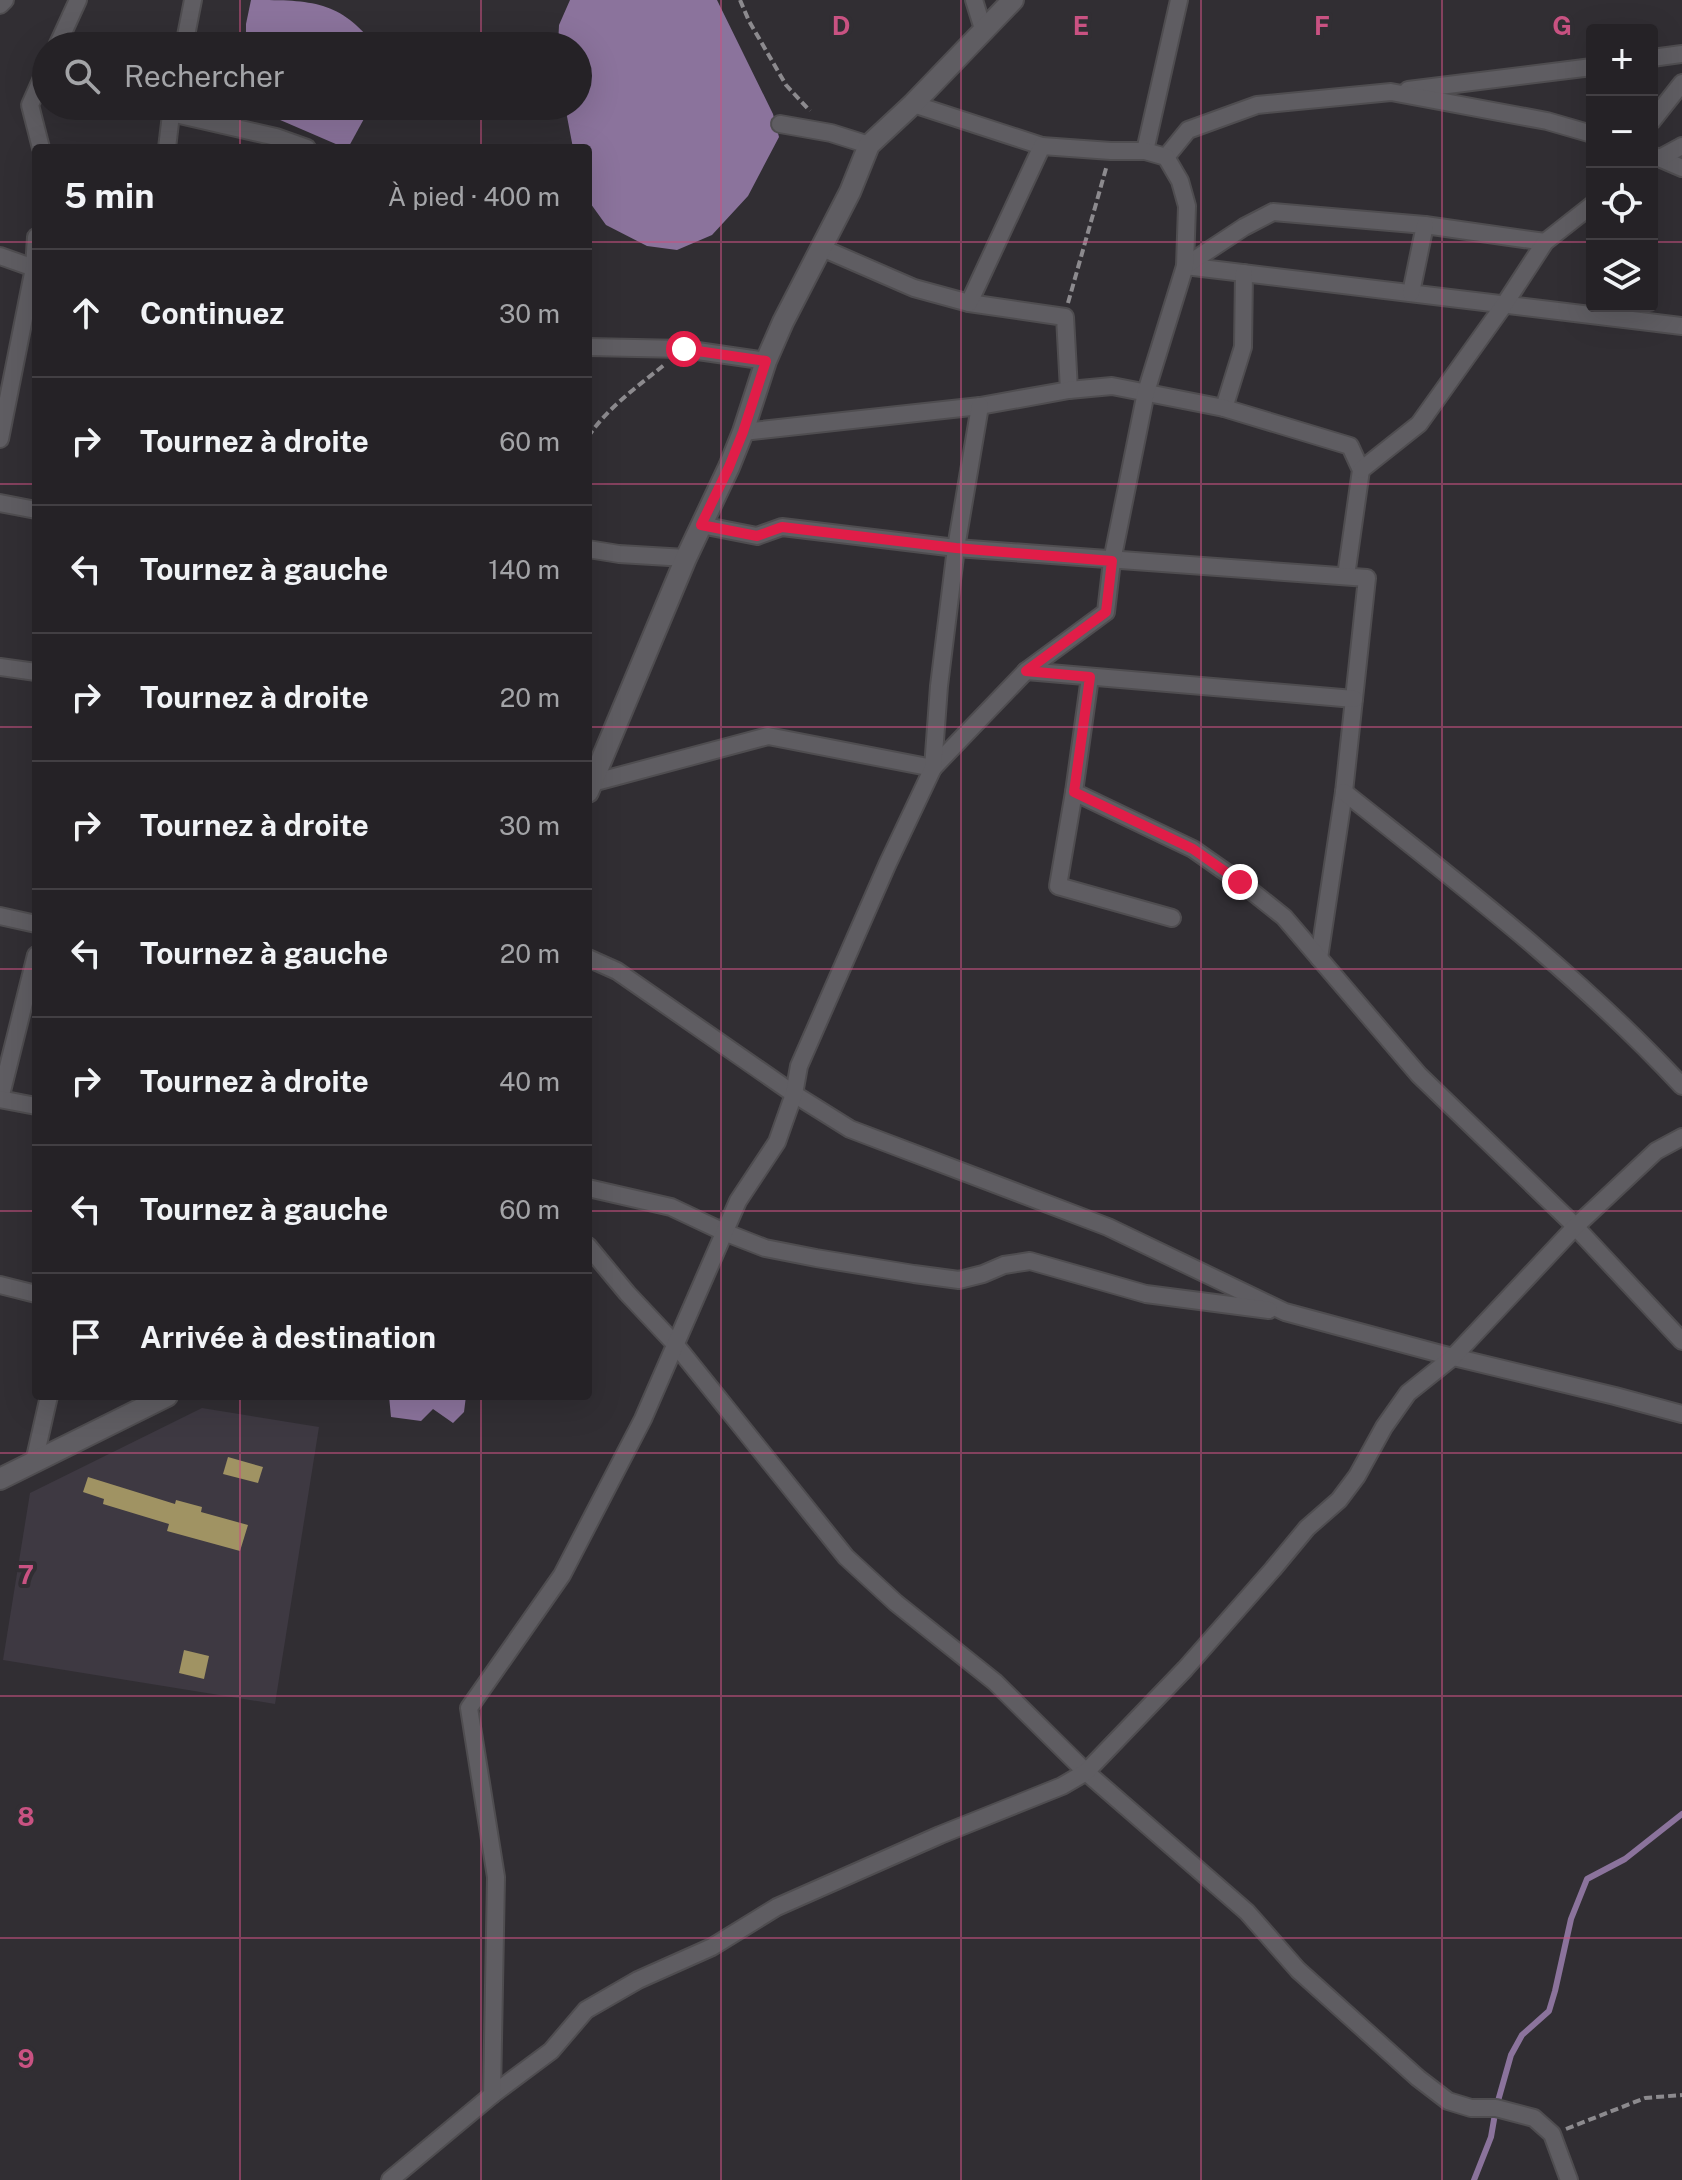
<!DOCTYPE html>
<html lang="fr">
<head>
<meta charset="utf-8">
<style>
	:root { --surface:#252226; --page:#2d2a2e; --text:#f1f3f6; --muted:#a3a4a7; --line:#423f43 }
	body { margin:0; font-family:"Public Sans",sans-serif; background:var(--page); color:var(--text) }
	.controls { position:absolute; right:24px; top:24px; display:grid; overflow:hidden; border-radius:8px; box-shadow:0 8px 32px #0002 }
	.controls button { width:72px; height:72px; display:grid; place-items:center; padding:0; border:0; border-bottom:2px solid var(--line); background:var(--surface); color:var(--text); font:40px sans-serif }
	.stop { position:absolute; width:24px; height:24px; margin:-18px; border:6px solid #e11d48; border-radius:50%; background:#fff }
	.stop.end { background:#e11d48; border-color:#fff; box-shadow:0 2px 8px #0008 }
	.list { margin:0; padding:0; list-style:none }
	h2 { display:flex; justify-content:space-between; align-items:center; height:104px; margin:0; padding:0 32px; font-size:34px }
	h2 small { font-size:26px; font-weight:400; color:var(--muted) }
	.list li { display:grid; grid-template-columns:52px 1fr auto; gap:24px; align-items:center; box-sizing:border-box; height:128px; padding:0 32px; border-top:2px solid var(--line) }
	.list b { display:block; font-size:30px; white-space:nowrap }
	.list em { font-size:26px; font-style:normal; color:var(--muted) }
	.icon { flex:none; width:44px; height:44px; fill:none; stroke:currentColor; stroke-width:2; stroke-linecap:round; stroke-linejoin:round }
	.map { position:relative; flex:none; width:1682px; height:2180px; overflow:hidden }
	.search { position:absolute; background:var(--surface); box-shadow:0 8px 32px #0002; left:32px; top:32px; width:560px; height:88px; display:flex; align-items:center; gap:20px; box-sizing:border-box; padding:0 28px; border-radius:44px; color:var(--muted); font-size:30px }
	.panel { position:absolute; background:var(--surface); box-shadow:0 8px 32px #0002; left:32px; top:144px; width:560px; height:1256px; border-radius:8px }
	.map>svg:first-child { display:block }
	.built { fill:#3e3942 }
	.water { fill:#8b739c }
	.lines { fill:none; stroke-linecap:round; stroke-linejoin:round }
	.stream { stroke:#8b739c; stroke-width:6 }
	.building { fill:#a09363 }
	.minor-casing { stroke:#4f4d50; stroke-width:20 }
	.tertiary-casing { stroke:#4f4d50; stroke-width:24 }
	.path { stroke:#8c8a8e; stroke-width:4; stroke-dasharray:8 4; stroke-linecap:butt }
	.minor { stroke:#5f5d62; stroke-width:16 }
	.tertiary { stroke:#5f5d62; stroke-width:20 }
	.route { stroke:#e11d48; stroke-width:10 }
	.grid { fill:none; stroke:#c95282; stroke-width:2; stroke-opacity:0.55 }
	.grid-label { font-size:26px; text-anchor:middle; font-weight:bold; fill:#c95282; stroke:#312e33; stroke-width:8; stroke-linejoin:round; paint-order:stroke }
</style>
</head>
<body>
<div class="map">
<svg width="1682" height="2180" viewBox="0 0 1682 2180">
	<rect width="100%" height="100%" fill="#312e33"/>
	<polygon class="built" points="202,1408 319,1427 275,1704 3,1660 30,1493"/>
	<g class="water">
		<path d="M251 0C310 0 340 0 375 46H246V24Z"/>
		<polygon points="570,0 717,0 773,114 779,137 748,196 712,235 677,250 647,246 606,225 588,200 588,148 573,148 565,106 578,106 578,46 558,46 559,25"/>
		<polygon points="261,106 371,106 348,148 345,148 264,113"/>
		<polygon points="389,1396 466,1396 464,1412 453,1423 433,1409 421,1421 391,1417"/>
	</g>
	<g class="lines">
		<polyline class="stream" points="1474,2180 1491,2137 1496,2108 1511,2055 1522,2035 1549,2011 1555,1991 1571,1919 1587,1879 1625,1859 1682,1814"/>
	</g>
	<g class="building">
		<polygon points="228,1457 263,1467 258,1483 223,1474"/>
		<polygon points="88,1477 175,1504 176,1500 202,1507 201,1512 248,1525 240,1551 167,1531 169,1524 103,1504 104,1499 83,1492"/>
		<polygon points="184,1650 209,1656 204,1679 179,1673"/>
	</g>
	<g class="lines">
		<g class="minor-casing">
			<g id="minor">
				<polyline points="974,0 983,29"/>
				<polyline points="0,5 5,0"/>
				<polyline points="57,46 78,0"/>
				<polyline points="184,46 193,0"/>
				<polyline points="1652,58 1682,54"/>
				<polyline points="1408,90 1592,67"/>
				<polyline points="913,104 1042,146"/>
				<polyline points="171,113 276,137 307,148"/>
				<polyline points="1652,121 1682,83"/>
				<polyline points="780,124 831,133 869,145"/>
				<polyline points="41,148 30,105 46,69"/>
				<polyline points="167,148 172,106"/>
				<polyline points="1145,151 1179,0"/>
				<polyline points="1652,155 1682,168"/>
				<polyline points="1166,157 1188,130 1257,105 1391,92 1547,121 1592,134"/>
				<polyline points="1660,158 1682,146"/>
				<polyline points="0,256 34,268"/>
				<polyline points="1185,266 1682,326"/>
				<polyline points="1185,266 1244,227 1273,212 1425,225 1545,242"/>
				<polyline points="1411,293 1425,225"/>
				<polyline points="969,303 1065,317 1069,390"/>
				<polyline points="588,347 684,349 766,361"/>
				<polyline points="1224,408 1243,347 1244,273"/>
				<polyline points="743,432 980,406 1069,390 1112,386 1224,408 1350,446 1361,470 1346,576"/>
				<polyline points="0,439 34,268 36,237"/>
				<polyline points="1361,470 1419,424 1504,305 1545,242 1592,205"/>
				<polyline points="0,503 36,510"/>
				<polyline points="701,525 757,536 782,527 956,548 1367,578 1344,792 1319,958"/>
				<polyline points="588,549 619,554 686,558"/>
				<polyline points="0,667 36,672"/>
				<polyline points="1026,671 1354,699"/>
				<polyline points="1090,677 1074,792 1193,849 1240,882 1284,917 1419,1075 1569,1220 1682,1341"/>
				<polyline points="592,783 768,736 933,768 1026,671 1106,612 1112,561 1146,392 1185,266 1187,206 1180,181 1166,157 1145,151 1111,151 1042,146 969,303 914,288 822,248"/>
				<polyline points="1074,792 1058,886 1172,918"/>
				<path d="M1344 792C1461 885 1580 976 1682 1086"/>
				<polyline points="0,916 36,924"/>
				<polyline points="588,958 617,971 794,1094 850,1129 1108,1227 1285,1312 1441,1354 1615,1396 1682,1414"/>
				<polyline points="0,1099 36,955"/>
				<polyline points="0,1099 36,1106"/>
				<polyline points="588,1188 671,1207 724,1232 765,1248 816,1258 914,1274 959,1280 983,1274 1004,1265 1030,1261 1146,1294 1269,1310"/>
				<polyline points="588,1246 627,1293 675,1344 846,1557 896,1603 995,1682 1086,1772 1247,1912 1298,1970 1418,2078 1448,2101 1471,2108 1496,2108 1534,2118 1552,2134 1569,2180"/>
				<polyline points="0,1285 36,1294"/>
				<polyline points="34,1462 49,1396"/>
				<polyline points="492,2095 551,2051 586,2010 638,1980 712,1947 777,1907 940,1835 1062,1786 1086,1772 1185,1669 1273,1569 1307,1528 1339,1500 1357,1476 1384,1427 1408,1393 1453,1357 1575,1227 1656,1151 1682,1137"/>
				<polyline points="390,2180 492,2095 496,1877 469,1708 562,1575 643,1419 738,1201 777,1142 794,1094 799,1066 888,863 933,768 939,686 956,548 980,406"/>
			</g>
		</g>
		<g class="tertiary-casing">
			<g id="tertiary">
				<polyline points="588,792 686,558 729,467 743,432 766,361 783,322 850,192 869,145 913,104 1013,0"/>
				<polyline points="0,1479 167,1396"/>
			</g>
		</g>
		<g class="path">
			<polyline points="740,0 749,21 786,85 810,111"/>
			<polyline points="1068,303 1107,165"/>
			<path d="M588 437C607 408 637 387 664 365"/>
			<polyline points="1566,2129 1645,2098 1682,2095"/>
		</g>
		<use href="#minor" class="minor"/>
		<use href="#tertiary" class="tertiary"/>
	</g>
	<g class="lines">
		<polyline class="route" points="684,349 766,361 743,432 729,467 701,525 757,536 782,527 956,548 1112,561 1106,612 1026,671 1090,677 1074,792 1193,849 1240,882"/>
	</g>
	<path class="grid" d="M240 0V46M481 0V46M721 0V2180M961 0V2180M1201 0V2180M1442 0V2180M240 106V148M481 106V148M0 242H36M588 242H1592M1652 242H1682M0 484H36M588 484H1682M0 727H36M588 727H1682M0 969H36M588 969H1682M0 1211H36M588 1211H1682M240 1396V2180M481 1396V2180M0 1453H1682M0 1696H1682M0 1938H1682"/>
	<g class="grid-label">
		<text x="841" y="35">D</text>
		<text x="1081" y="35">E</text>
		<text x="1322" y="35">F</text>
		<text x="1562" y="35">G</text>
		<text x="26" y="1584">7</text>
		<text x="26" y="1826">8</text>
		<text x="26" y="2068">9</text>
	</g>
</svg>
<div class="controls">
<button>+</button>
<button>−</button>
<button><svg class="icon" aria-label="locate" viewBox="0 0 24 24"><circle cx="12" cy="12" r="6"/><path d="M12 2v4M12 18v4M2 12h4M18 12h4"/></svg></button>
<button><svg class="icon" aria-label="layers" viewBox="0 0 24 24"><path d="M12 4l9 5-9 5-9-5zM3 14l9 5 9-5"/></svg></button>
</div>
<div class="stop" style="left:684px;top:349px"></div>
<div class="stop end" style="left:1240px;top:882px"></div>
<div class="search"><svg class="icon" aria-label="search" viewBox="0 0 24 24"><circle cx="10" cy="10" r="6"/><path d="M15 15l6 6"/></svg>Rechercher</div>
<section class="panel">
<h2>5 min<small>À pied · 400 m</small></h2>
<ul class="list">
<li><svg class="icon" aria-label="ahead" viewBox="0 0 24 24"><path d="M12 20V5M6 11l6-6 6 6"/></svg><div><b>Continuez</b></div><em>30 m</em></li>
<li><svg class="icon" aria-label="right" viewBox="0 0 24 24"><path d="M7 20v-9h11M14 6l5 5-5 5"/></svg><div><b>Tournez à droite</b></div><em>60 m</em></li>
<li><svg class="icon" aria-label="left" viewBox="0 0 24 24"><path d="M17 20v-9H6M10 6l-5 5 5 5"/></svg><div><b>Tournez à gauche</b></div><em>140 m</em></li>
<li><svg class="icon" aria-label="right" viewBox="0 0 24 24"><path d="M7 20v-9h11M14 6l5 5-5 5"/></svg><div><b>Tournez à droite</b></div><em>20 m</em></li>
<li><svg class="icon" aria-label="right" viewBox="0 0 24 24"><path d="M7 20v-9h11M14 6l5 5-5 5"/></svg><div><b>Tournez à droite</b></div><em>30 m</em></li>
<li><svg class="icon" aria-label="left" viewBox="0 0 24 24"><path d="M17 20v-9H6M10 6l-5 5 5 5"/></svg><div><b>Tournez à gauche</b></div><em>20 m</em></li>
<li><svg class="icon" aria-label="right" viewBox="0 0 24 24"><path d="M7 20v-9h11M14 6l5 5-5 5"/></svg><div><b>Tournez à droite</b></div><em>40 m</em></li>
<li><svg class="icon" aria-label="left" viewBox="0 0 24 24"><path d="M17 20v-9H6M10 6l-5 5 5 5"/></svg><div><b>Tournez à gauche</b></div><em>60 m</em></li>
<li><svg class="icon" aria-label="arrive" viewBox="0 0 24 24"><path d="M6 21V4h12l-3 4 3 4H6"/></svg><div><b>Arrivée à destination</b></div></li>
</ul>
</section>
</div>
</body>
</html>
